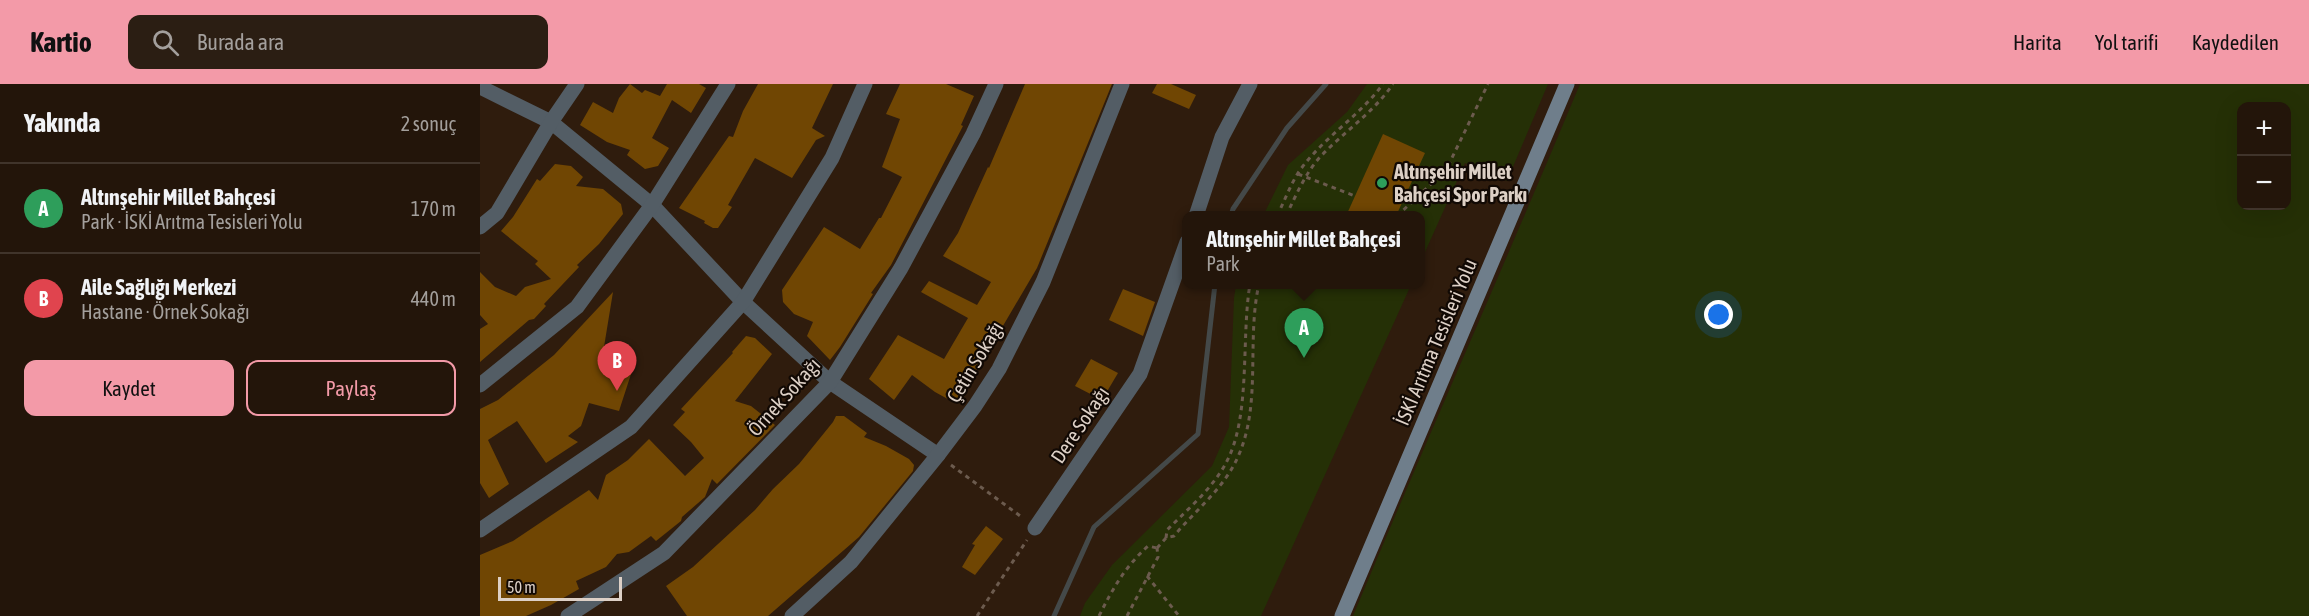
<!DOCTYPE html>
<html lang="tr">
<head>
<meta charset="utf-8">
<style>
	:root { --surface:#23150a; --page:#2b1e13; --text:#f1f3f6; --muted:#a39f9c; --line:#40342b; --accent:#f39aa8 }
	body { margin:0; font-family:"Asap Condensed",sans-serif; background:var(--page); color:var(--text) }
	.controls { position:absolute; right:18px; top:18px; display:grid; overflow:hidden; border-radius:12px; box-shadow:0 6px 24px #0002 }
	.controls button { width:54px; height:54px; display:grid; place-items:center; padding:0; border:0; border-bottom:2px solid var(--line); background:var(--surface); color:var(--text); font:30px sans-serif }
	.scale { position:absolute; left:18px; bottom:15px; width:124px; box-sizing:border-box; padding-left:6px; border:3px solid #ddd0c6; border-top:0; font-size:16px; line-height:21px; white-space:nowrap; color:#ddd0c6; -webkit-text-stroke:4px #110904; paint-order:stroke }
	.you { position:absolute; left:1239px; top:231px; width:21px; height:21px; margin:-15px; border:4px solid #fff; border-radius:50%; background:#1a73e8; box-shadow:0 0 0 9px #1a73e833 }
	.badge { display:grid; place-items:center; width:39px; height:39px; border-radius:50%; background:var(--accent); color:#fff; font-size:20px; font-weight:700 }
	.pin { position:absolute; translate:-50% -50px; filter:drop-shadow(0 2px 3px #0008) }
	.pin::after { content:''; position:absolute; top:32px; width:21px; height:18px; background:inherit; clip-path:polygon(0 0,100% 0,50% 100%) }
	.popup { position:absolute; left:702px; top:127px; width:243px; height:78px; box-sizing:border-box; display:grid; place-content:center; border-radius:12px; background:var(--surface); filter:drop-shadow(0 2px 4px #0005); font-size:20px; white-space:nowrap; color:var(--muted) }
	.popup b { font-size:22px; color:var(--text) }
	.popup::after { content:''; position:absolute; left:50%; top:100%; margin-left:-12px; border:12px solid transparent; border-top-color:var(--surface) }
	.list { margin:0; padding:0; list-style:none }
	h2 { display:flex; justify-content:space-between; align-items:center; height:78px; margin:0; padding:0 24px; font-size:26px }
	h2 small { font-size:20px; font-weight:400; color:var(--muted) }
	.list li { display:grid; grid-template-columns:39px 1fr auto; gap:18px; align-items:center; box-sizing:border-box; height:90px; padding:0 24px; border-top:2px solid var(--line) }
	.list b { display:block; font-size:22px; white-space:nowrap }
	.list p { margin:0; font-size:20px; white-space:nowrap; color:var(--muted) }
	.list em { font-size:20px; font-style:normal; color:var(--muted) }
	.actions { display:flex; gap:12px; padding:18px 24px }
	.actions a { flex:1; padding:14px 0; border:2px solid var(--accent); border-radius:12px; text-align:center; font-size:21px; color:var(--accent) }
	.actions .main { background:var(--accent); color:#111 }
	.icon { flex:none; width:33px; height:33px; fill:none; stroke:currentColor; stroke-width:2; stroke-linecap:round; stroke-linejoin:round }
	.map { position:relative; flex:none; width:1829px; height:532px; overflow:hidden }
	header { display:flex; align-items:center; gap:36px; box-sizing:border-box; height:84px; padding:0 30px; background:var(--accent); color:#111 }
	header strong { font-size:28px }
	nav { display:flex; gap:33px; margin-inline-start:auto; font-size:21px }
	.search { width:420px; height:54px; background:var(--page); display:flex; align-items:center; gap:15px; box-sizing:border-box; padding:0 21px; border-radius:12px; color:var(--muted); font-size:22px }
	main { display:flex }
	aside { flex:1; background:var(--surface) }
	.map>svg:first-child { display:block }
	.green { fill:#253006; fill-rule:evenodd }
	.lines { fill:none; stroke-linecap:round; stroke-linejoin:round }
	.stream { stroke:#444949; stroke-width:5 }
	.building { fill:#704603 }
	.path { stroke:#6c5b4e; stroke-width:3; stroke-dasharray:4.5 4.5; stroke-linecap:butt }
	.minor { stroke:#535d65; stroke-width:15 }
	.secondary { stroke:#6f7e8b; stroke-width:15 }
	.leisure-dot { fill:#2e9e5b; stroke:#110904; stroke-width:2 }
	.labels { text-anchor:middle; stroke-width:4.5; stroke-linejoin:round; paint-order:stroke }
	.poi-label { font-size:20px; font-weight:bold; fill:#ddd0c6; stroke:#110904; text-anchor:start }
	.street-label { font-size:20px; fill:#ddd0c6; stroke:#110904 }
</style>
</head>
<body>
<header>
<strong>Kartio</strong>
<div class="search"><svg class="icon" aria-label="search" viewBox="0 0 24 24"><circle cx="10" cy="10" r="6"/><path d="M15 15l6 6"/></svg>Burada ara</div>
<nav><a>Harita</a><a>Yol tarifi</a><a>Kaydedilen</a></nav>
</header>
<main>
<aside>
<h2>Yakında<small>2 sonuç</small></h2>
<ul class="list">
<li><span class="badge" style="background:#2e9e5b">A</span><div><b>Altınşehir Millet Bahçesi</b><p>Park · İSKİ Arıtma Tesisleri Yolu</p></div><em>170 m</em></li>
<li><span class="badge" style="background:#e0444e">B</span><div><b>Aile Sağlığı Merkezi</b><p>Hastane · Örnek Sokağı</p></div><em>440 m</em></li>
</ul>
<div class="actions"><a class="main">Kaydet</a><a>Paylaş</a></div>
</aside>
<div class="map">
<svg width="1829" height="532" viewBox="0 0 1829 532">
	<rect width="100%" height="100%" fill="#2f1c0d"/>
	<g class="green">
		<polygon points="887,0 1068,0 1027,97 985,79 941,177 941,132 783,132 808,81 867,28"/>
		<path d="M1100 0H1829V532H873C947 354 1026 178 1100 0ZM1806 22V122H1762V22Z"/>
		<polygon points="756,201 931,201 781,532 600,532 605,519 632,481 732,382 749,343 754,214"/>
	</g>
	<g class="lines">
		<g class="stream">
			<polyline points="751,132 753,125 807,44 846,0"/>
			<polyline points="574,532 614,443 718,350 735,200"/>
		</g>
	</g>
	<g class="building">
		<polygon points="150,0 162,9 165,6 180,12 187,0 219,0 226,4 211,29 192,16 172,54 189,64 178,82 165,85 147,71 150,66 127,58 100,41 113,18 133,29 139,14"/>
		<polygon points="278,0 353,0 332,44 345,52 336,56 312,94 275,74 248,121 252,123 238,144 233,144 224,139 225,137 199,124 249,52 253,53 263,27"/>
		<polygon points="420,0 466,0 494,12 481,41 483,42 411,181 391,209 393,210 360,263 350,276 327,252 333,238 314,230 303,218 302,206 344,143 380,165 399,134 401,134 422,93 402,83 420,35 406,30"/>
		<polygon points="545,0 632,0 557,184 493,293 475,319 455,308 432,291 414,316 389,295 418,251 464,275 488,234 441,208 449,197 497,221 511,198 463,172 478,149 508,83 509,84"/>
		<polygon points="677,0 691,0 716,11 709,25 672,9"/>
		<polygon points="903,50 945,69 916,132 866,132"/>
		<polygon points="75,80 91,82 103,93 96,102 123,105 141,120 143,130 119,160 97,181 99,183 64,220 66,222 54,235 49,236 0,278 0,245 8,240 0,231 0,188 15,203 36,212 45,203 71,195 55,180 58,177 21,147 33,133 57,95 60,97"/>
		<polygon points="643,205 675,218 663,252 629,236"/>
		<polygon points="133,208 123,269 131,283 152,287 139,327 109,319 101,342 88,352 98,358 66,379 37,337 8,356 29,400 9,414 0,399 0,325 18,316 74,271"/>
		<polygon points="266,252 275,254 292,270 255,317 271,322 295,341 237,400 232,395 225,413 202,433 201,437 176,457 171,452 149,468 137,470 126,483 96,497 99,505 71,521 46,532 0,532 0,471 33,457 109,406 118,416 126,391 148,376 169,355 205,392 224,374 211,358 193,341 205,328 201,325 253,269 252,268"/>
		<polygon points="611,275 638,289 622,316 595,302"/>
		<polygon points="356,332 364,332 387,349 384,353 406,362 429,375 434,381 433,387 379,453 288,532 207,532 186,502 213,483 275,426 293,405 319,380 353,338"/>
		<polygon points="506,442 523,455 495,491 482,483 495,461 492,460"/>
	</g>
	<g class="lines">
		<g class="path">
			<polyline points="818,90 875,112"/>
			<path d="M797 132C804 118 810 102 818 89 841 55 879 33 903 0"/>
			<path d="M806 132C816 111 826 88 841 72 865 47 893 29 913 0"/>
			<polyline points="917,132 966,86 1008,0"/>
			<polyline points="901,202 901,200"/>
			<polyline points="471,381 543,434"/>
			<path d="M686 454 687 446C708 425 734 403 747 377 771 331 761 253 770 200"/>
			<path d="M677 464 686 454 694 452C712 430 736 411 751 386 785 330 765 261 779 200"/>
			<polyline points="667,492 699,532"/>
			<polyline points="497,532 547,456"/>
			<path d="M619 532C633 504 645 483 668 462L677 464"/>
			<polyline points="647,532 678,473 677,464"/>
		</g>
		<g class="minor">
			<polyline points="0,3 71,38 172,121 263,218 350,298 458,371"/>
			<polyline points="716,132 742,53 770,0"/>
			<polyline points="0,143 17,129 71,38 97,0"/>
			<polyline points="0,301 97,223 172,121 248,0"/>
			<polyline points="555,444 660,290 707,158"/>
			<polyline points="0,446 151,343 263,218 352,74 385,0"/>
			<polyline points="88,532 184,469 350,298 421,184 493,50 516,0"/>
			<polyline points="312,532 371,478 458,371 495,322 519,285 563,198 642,0"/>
		</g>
		<polyline class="secondary" points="862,532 1087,0"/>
	</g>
	<circle class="leisure-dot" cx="902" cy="99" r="6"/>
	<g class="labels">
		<g class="poi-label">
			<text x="914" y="95">Altınşehir Millet<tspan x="914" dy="23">Bahçesi Spor Parkı</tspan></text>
		</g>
		<g class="street-label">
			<text transform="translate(956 258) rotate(-67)" y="7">İSKİ Arıtma Tesisleri Yolu</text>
			<text transform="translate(495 278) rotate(-59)" y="7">Çetin Sokağı</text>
			<text transform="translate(304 313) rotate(-48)" y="7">Örnek Sokağı</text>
			<text transform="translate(600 341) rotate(-56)" y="7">Dere Sokağı</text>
		</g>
	</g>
</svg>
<div class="controls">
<button>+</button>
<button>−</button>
</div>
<div class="scale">50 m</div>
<div class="you"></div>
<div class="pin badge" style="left:824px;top:274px;background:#2e9e5b">A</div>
<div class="popup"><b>Altınşehir Millet Bahçesi</b>Park</div>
<div class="pin badge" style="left:137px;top:307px;background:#e0444e">B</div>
</div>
</main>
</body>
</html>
